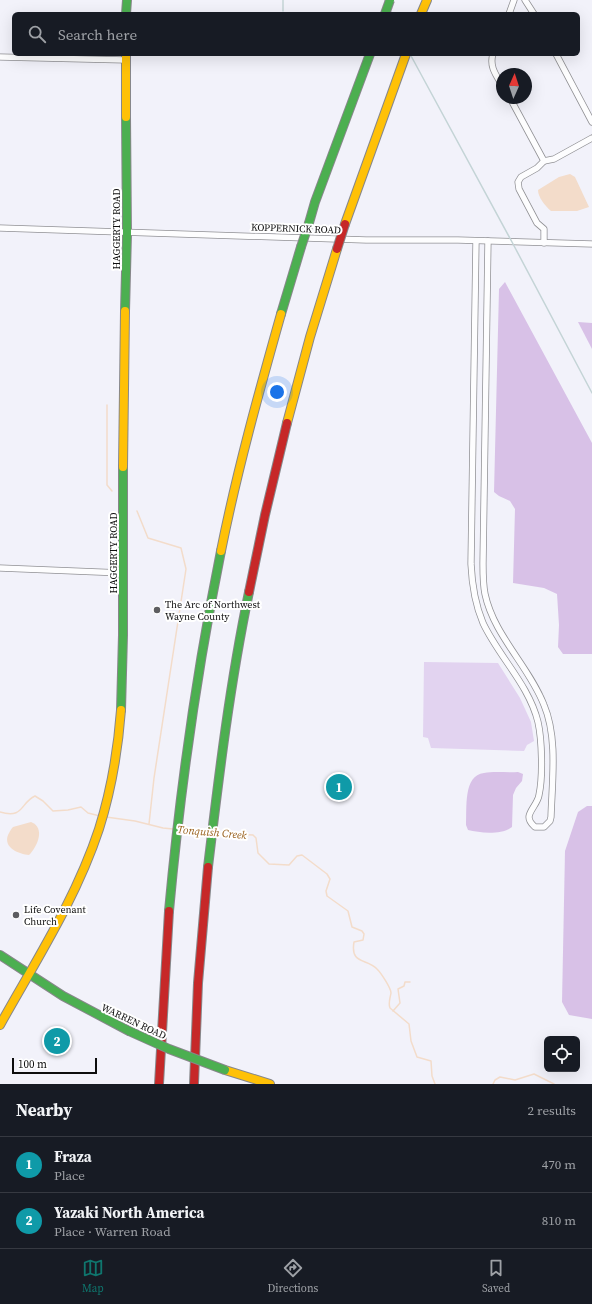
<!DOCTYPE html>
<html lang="en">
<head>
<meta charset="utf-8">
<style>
	:root { --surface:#171b24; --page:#20242c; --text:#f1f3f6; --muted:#9ea1a6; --line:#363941; --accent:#0f766e }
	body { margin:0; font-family:"Source Serif 4",serif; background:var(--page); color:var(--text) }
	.controls { position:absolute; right:12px; bottom:12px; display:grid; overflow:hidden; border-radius:6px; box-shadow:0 4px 16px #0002 }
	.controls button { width:36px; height:36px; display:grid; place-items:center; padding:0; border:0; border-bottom:1px solid var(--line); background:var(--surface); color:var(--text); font:20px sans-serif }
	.compass { position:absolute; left:496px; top:68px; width:36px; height:36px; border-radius:50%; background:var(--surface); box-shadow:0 4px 16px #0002; rotate:3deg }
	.scale { position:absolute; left:12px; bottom:10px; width:85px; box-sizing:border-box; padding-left:4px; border:2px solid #0d0d0d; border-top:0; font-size:11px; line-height:14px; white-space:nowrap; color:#0d0d0d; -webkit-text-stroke:3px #fff; paint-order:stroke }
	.you { position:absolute; left:277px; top:392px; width:14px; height:14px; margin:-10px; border:3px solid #fff; border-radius:50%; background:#1a73e8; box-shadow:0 0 0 6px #1a73e833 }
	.badge { display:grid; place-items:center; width:26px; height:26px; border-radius:50%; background:var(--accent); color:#fff; font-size:13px; font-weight:700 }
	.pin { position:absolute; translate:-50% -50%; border:2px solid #fff; box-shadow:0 1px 4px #0006 }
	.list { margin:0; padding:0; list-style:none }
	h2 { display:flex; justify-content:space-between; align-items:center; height:52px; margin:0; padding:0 16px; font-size:17px }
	h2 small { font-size:13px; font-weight:400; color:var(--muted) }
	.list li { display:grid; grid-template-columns:26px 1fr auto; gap:12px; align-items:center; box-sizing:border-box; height:56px; padding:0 16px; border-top:1px solid var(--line) }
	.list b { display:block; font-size:15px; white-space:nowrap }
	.list p { margin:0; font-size:13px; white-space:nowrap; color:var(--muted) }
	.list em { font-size:13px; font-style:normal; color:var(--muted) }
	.icon { flex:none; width:22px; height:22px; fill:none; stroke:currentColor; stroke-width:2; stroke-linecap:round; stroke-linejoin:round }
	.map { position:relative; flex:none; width:592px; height:1084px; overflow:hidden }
	.search { position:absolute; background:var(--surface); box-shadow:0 4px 16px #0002; left:12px; right:12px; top:12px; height:44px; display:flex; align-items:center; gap:10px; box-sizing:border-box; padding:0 14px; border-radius:6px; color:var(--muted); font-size:15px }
	.sheet { height:164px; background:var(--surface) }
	nav { display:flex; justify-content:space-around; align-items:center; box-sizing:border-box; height:56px; border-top:1px solid var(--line); background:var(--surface); font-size:11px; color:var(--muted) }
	nav a { display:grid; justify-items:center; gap:2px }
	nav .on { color:var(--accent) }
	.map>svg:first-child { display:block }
	.green { fill:#e2d3f0 }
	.forest { fill:#d8c1e7 }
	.water { fill:#f3dcca }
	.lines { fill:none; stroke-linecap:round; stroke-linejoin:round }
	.stream { stroke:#f3dcca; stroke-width:1.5 }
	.street-casing { stroke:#909094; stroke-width:7 }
	.fast-casing { stroke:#87878a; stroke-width:10 }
	.slow-casing { stroke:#87878a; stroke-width:10 }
	.jam-casing { stroke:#87878a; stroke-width:10 }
	.street { stroke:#fdfdfe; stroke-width:5.5 }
	.fast { stroke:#4caf50; stroke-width:8 }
	.slow { stroke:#ffc107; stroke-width:8 }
	.jam { stroke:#c62828; stroke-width:8 }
	.rail { stroke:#c4d4d6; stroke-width:1.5 }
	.fast-bridge-casing { stroke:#87878a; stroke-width:10; stroke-linecap:butt }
	.jam-bridge-casing { stroke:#87878a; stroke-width:10; stroke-linecap:butt }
	.fast-bridge { stroke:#4caf50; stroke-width:8 }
	.jam-bridge { stroke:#c62828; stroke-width:8 }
	.poi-dot { fill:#5d5d60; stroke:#fff; stroke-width:1.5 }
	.labels { text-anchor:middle; stroke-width:4; stroke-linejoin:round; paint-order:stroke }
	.street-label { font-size:10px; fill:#0d0d0d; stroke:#fff }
	.poi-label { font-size:10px; fill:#0d0d0d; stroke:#fff; text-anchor:start }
	.water-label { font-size:11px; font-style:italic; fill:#99601c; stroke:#fff }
</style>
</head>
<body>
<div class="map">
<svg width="592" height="1084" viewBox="0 0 592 1084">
	<rect width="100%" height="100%" fill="#f2f2fa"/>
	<polygon class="green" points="424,662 498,663 520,698 531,722 534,741 527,745 524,751 431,748 428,738 423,737"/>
	<g class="forest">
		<polygon points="505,282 592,443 592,654 563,654 558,647 559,625 557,594 544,588 513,583 515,509 510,501 499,496 494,492 499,289"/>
		<polygon points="578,322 592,323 592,349"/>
		<path d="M518 772 523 774 522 781 516 788 513 795 512 827C502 835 480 833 468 830L466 825C467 809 463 775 484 773 495 771 507 773 518 772Z"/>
		<polygon points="587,806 592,806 592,1019 569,1015 562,1002 565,851 578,812"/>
	</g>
	<g class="water">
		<path d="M570 174 575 177 589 207 577 211H551C545 206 538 197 538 190L559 177Z"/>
		<path d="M31 822C46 828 37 847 29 855 19 854 3 848 8 835 9 833 11 829 13 827Z"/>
	</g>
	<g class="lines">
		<g class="stream">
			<polyline points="107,405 107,485 112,491"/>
			<polyline points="137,511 148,538 181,548 186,569 154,778 149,824"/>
			<path d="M0 812C24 819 20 803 35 796L43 801 53 811 68 810 81 807 88 813 100 816"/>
			<polyline points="106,817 135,821 163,828 173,829"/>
			<polyline points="181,830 209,832"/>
			<path d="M217 833 253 835 256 838 258 853 269 864 289 865 297 856 302 855 327 874 330 879 326 891 327 896 348 911 352 927 362 931 364 934 363 940 354 942C350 965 367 958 377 969 381 973 391 988 391 993 390 999 388 1003 390 1008L409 1024 411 1041 417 1057 431 1061 432 1076 435 1084"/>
			<polyline points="393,1011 400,1003 398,989 404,986 405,982 410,982"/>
			<polyline points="493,1084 495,1080 500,1077 515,1080 534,1074 554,1084"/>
		</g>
		<g class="street-casing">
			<g id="street">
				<polyline points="525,0 534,14"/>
				<polyline points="509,14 514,0"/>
				<path d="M493 54C489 66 496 75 502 85"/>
				<polyline points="556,54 592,122"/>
				<polyline points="0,57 126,60"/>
				<polyline points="510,98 544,161 554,159 592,138"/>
				<polyline points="544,161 537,168 521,177 518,182 519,189 537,223 544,229 544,243"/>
				<polyline points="0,228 366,240 458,240 592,244"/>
				<path d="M476 241 471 564C472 585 475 604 483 623 499 657 529 685 538 722 542 740 543 777 539 795 538 803 529 811 529 817 529 822 532 824 535 827H544L550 821 551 817C552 782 558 738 544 705 529 666 494 636 485 594 483 584 483 574 483 564L488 241"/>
				<polyline points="0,568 123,573"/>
			</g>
		</g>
		<g class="fast-casing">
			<g id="fast">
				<polyline points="126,14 127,0"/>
				<polyline points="309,223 315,202 370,54"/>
				<polyline points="125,311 127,234 126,117"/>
				<polyline points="281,314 301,247"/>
				<polyline points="121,710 123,635 123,467"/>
				<path d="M208 867C219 775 230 683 249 592"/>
				<path d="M169 911C180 790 197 670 221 551"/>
				<polyline points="0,955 63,996 129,1031"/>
			</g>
		</g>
		<g class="slow-casing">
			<g id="slow">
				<polyline points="421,14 427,0"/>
				<polyline points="126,117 126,54"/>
				<polyline points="345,224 406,54"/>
				<polyline points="287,423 310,337 337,249"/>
				<polyline points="123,467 125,311"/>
				<path d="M221 551C237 471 259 392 281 314"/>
				<path d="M0 1025C35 962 76 899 99 829 111 791 118 750 121 710"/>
				<polyline points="225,1070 270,1084"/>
			</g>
		</g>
		<g class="jam-casing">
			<g id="jam">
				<polyline points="249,592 265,515 287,423"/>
				<polyline points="159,1084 169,911"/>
				<polyline points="194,1084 198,983 208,867"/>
			</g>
		</g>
		<use href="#street" class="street"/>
		<use href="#fast" class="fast"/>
		<use href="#slow" class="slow"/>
		<use href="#jam" class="jam"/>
		<g class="rail">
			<polyline points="385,0 392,14"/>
			<polyline points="283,11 283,0"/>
			<polyline points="410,54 512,242 592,393"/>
		</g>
		<g class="fast-bridge-casing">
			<g id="fast-bridge">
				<polyline points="385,14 390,0"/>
				<polyline points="301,247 309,223"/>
				<polyline points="129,1031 169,1049 225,1070"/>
			</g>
		</g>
		<g class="jam-bridge-casing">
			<polyline id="jam-bridge" points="337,249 345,224"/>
		</g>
		<use href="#fast-bridge" class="fast-bridge"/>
		<use href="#jam-bridge" class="jam-bridge"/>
	</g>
	<g class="poi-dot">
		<circle cx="157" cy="610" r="4"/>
		<circle cx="16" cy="915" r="4"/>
	</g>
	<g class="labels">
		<g class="street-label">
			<text transform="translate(296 228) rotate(2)" y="4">KOPPERNICK ROAD</text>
			<text transform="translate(116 229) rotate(-90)" y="4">HAGGERTY ROAD</text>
			<text transform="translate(113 553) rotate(-90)" y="4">HAGGERTY ROAD</text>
			<text transform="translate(134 1021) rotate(25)" y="4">WARREN ROAD</text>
		</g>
		<g class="poi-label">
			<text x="165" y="608">The Arc of Northwest<tspan x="165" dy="12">Wayne County</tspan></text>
			<text x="24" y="913">Life Covenant<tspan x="24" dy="12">Church</tspan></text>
		</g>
		<g class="water-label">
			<text transform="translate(212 832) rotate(5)" y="4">Tonquish Creek</text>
		</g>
	</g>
</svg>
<div class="controls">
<button><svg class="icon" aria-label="locate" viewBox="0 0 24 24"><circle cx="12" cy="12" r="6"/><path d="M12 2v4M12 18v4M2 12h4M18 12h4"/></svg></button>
</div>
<svg class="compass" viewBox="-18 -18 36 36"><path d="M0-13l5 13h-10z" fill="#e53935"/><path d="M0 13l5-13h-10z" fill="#9ea1a6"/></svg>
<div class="scale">100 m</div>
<div class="you"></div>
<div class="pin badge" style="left:339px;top:787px;background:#0f9aa8">1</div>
<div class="pin badge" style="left:57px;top:1041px;background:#0f9aa8">2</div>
<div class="search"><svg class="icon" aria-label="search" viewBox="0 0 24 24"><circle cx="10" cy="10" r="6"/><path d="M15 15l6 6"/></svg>Search here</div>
</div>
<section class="sheet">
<h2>Nearby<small>2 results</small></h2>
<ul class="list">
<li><span class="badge" style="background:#0f9aa8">1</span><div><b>Fraza</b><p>Place</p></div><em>470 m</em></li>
<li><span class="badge" style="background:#0f9aa8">2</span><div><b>Yazaki North America</b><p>Place · Warren Road</p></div><em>810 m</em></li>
</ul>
</section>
<nav>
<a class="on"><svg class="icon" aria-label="map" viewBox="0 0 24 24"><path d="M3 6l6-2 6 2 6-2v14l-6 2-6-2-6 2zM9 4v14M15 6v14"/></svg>Map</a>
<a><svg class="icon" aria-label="directions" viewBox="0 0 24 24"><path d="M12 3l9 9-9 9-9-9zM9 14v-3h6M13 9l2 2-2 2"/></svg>Directions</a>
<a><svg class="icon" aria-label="saved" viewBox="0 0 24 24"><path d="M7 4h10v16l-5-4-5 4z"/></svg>Saved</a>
</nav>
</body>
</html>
